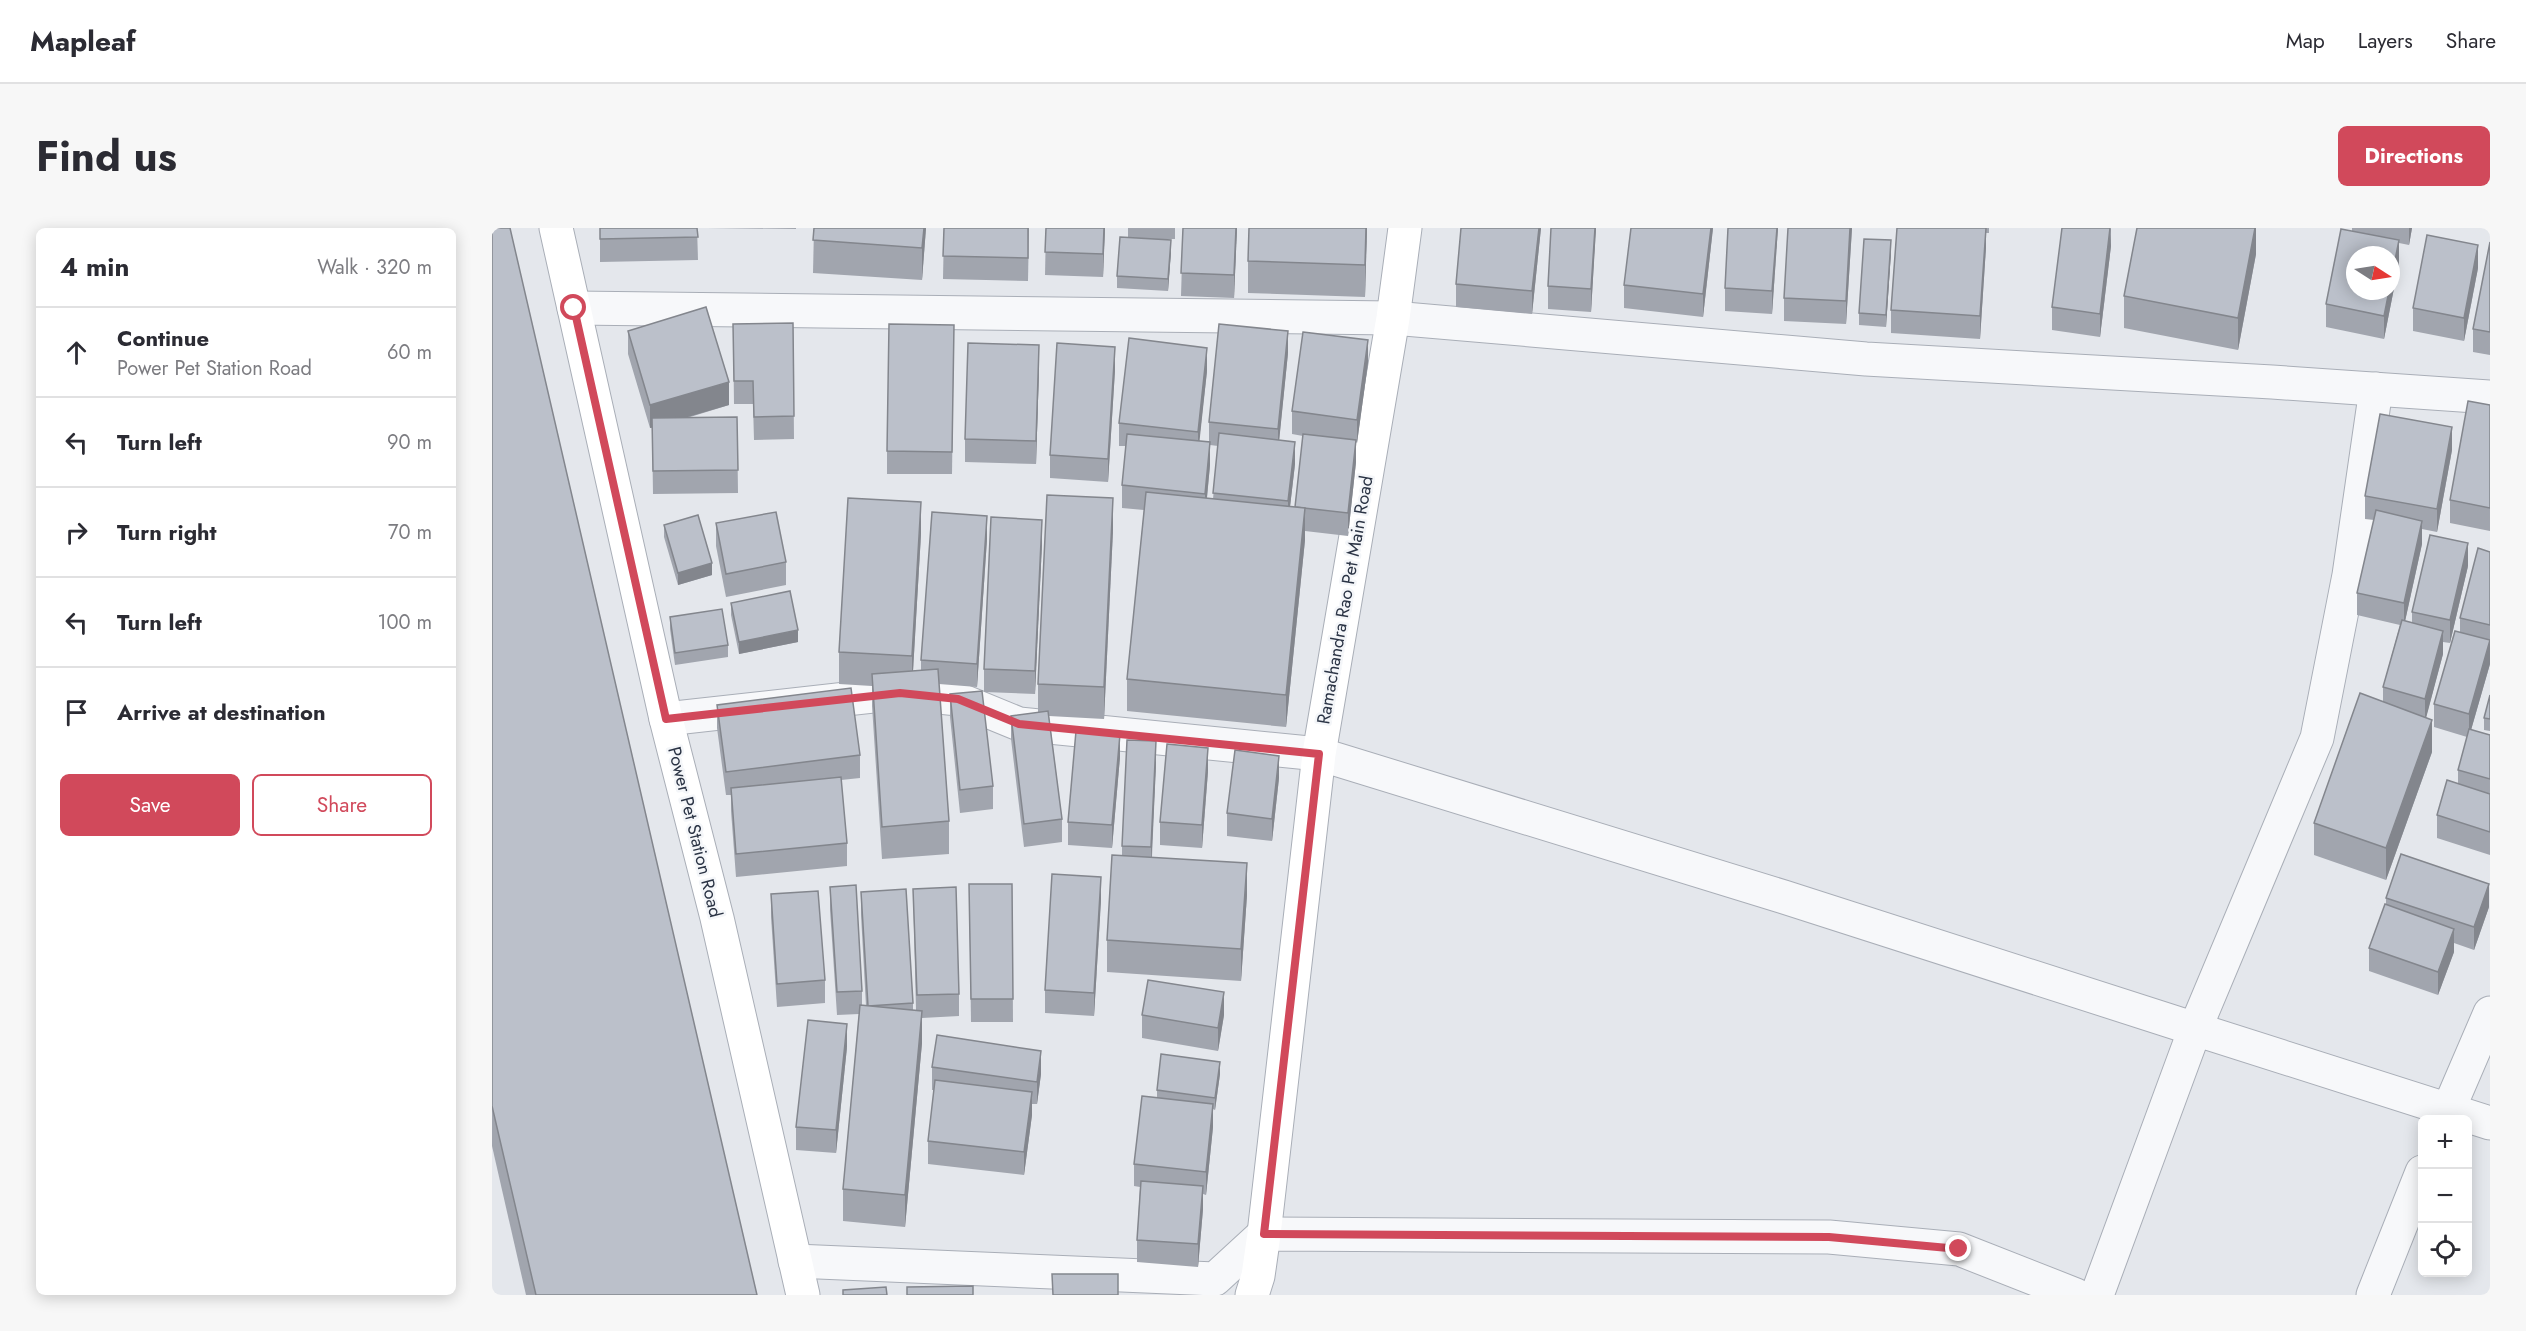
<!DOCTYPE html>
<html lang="en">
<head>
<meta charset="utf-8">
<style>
	:root { --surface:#fff; --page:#f7f7f7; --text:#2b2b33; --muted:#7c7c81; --line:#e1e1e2; --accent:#d1495b }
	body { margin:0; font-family:Jost,sans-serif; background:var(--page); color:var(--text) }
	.controls { position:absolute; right:18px; bottom:18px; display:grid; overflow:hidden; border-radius:9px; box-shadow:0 3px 15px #0003 }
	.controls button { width:54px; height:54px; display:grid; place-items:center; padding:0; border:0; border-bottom:2px solid var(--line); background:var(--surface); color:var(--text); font:30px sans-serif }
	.compass { position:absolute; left:1854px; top:18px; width:54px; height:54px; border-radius:50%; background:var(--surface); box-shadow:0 3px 15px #0003; rotate:102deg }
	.stop { position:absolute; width:18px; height:18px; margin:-14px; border:4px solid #d1495b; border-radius:50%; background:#fff }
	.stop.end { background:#d1495b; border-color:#fff; box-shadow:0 2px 6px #0008 }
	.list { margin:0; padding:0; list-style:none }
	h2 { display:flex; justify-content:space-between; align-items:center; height:78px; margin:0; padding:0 24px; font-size:26px }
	h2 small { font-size:20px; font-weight:400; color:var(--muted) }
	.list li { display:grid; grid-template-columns:39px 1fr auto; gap:18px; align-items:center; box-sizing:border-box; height:90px; padding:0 24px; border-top:2px solid var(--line) }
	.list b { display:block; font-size:22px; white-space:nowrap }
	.list p { margin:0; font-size:20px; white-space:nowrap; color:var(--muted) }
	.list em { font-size:20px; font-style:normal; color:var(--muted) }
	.actions { display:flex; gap:12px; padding:18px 24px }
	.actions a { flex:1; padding:14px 0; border:2px solid var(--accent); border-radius:9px; text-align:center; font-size:21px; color:var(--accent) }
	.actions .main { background:var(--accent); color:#fff }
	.icon { flex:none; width:33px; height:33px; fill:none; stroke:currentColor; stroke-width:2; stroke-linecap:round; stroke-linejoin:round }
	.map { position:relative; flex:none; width:1998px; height:1067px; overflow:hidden; border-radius:9px }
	header { display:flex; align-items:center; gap:36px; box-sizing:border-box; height:84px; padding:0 30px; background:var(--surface); border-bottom:2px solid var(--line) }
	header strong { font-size:28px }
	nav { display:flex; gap:33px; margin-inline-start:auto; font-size:21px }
	.intro { display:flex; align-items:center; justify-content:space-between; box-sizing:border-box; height:144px; padding:0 36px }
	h1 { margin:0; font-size:42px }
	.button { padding:15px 27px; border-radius:9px; background:var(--accent); color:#fff; font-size:21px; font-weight:700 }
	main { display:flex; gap:36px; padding:0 36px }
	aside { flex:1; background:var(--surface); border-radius:9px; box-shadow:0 3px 15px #0003 }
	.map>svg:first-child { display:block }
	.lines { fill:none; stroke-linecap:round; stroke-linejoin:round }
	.street-casing { stroke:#a9aeb7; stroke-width:35 }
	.secondary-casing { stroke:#a9aeb7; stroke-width:35 }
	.street { stroke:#f7f8fa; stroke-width:33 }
	.secondary { stroke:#fff; stroke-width:33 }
	.wall { fill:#a1a5ae; fill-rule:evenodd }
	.shaded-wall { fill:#83868d }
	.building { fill:#bbc0ca; stroke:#83868d; stroke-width:1.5 }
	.route { stroke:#d1495b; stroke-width:8 }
	.labels { text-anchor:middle; stroke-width:5; stroke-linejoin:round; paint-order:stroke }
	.street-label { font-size:18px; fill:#2b3445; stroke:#f4f6f9 }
</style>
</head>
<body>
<header>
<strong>Mapleaf</strong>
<nav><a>Map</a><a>Layers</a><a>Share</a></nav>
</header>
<div class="intro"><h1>Find us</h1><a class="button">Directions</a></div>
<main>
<aside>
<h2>4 min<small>Walk · 320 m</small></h2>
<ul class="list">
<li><svg class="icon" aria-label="ahead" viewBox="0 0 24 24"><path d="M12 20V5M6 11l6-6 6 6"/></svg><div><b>Continue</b><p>Power Pet Station Road</p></div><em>60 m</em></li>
<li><svg class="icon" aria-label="left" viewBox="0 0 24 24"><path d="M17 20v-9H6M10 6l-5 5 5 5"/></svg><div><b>Turn left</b></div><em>90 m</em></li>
<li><svg class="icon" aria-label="right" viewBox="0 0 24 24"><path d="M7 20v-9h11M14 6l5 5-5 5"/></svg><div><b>Turn right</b></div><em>70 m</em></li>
<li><svg class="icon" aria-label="left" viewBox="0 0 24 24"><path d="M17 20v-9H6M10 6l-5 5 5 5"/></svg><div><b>Turn left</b></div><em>100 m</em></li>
<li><svg class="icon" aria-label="arrive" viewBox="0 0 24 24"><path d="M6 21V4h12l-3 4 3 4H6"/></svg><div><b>Arrive at destination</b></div></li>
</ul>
<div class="actions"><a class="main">Save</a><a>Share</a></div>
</aside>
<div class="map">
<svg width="1998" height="1067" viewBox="0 0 1998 1067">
	<rect width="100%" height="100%" fill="#e4e7ec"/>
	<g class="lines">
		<g class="street-casing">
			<g id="street">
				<polyline points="82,80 901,90 1374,131 1780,154 1998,169"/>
				<polyline points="174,491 408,465 466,471 527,496 827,526 1292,669 1703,801 1825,510 1857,347 1884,161"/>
				<polyline points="1952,892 1998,785"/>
				<polyline points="303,1033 723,1051 772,1006 1337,1009 1467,1021 1584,1067"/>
				<polyline points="1605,1067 1703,801 1998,895"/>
				<polyline points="1881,1067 1930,944"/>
			</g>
		</g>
		<g class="secondary-casing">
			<g id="secondary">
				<polyline points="64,0 174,491 225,690 311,1067"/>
				<polyline points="760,1067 766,1048 772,1006 827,526 901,90 913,0"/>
			</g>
		</g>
		<use href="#street" class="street"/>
		<use href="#secondary" class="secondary"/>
	</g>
	<g class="wall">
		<polygon points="0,0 265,1067 34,1067 0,918"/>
		<polygon points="108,0 205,0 206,32 108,34"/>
		<polygon points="215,0 304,0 304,1"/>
		<polygon points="322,0 434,0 430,52 321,45"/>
		<polygon points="452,0 537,0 536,53 451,51"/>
		<polygon points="554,0 613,0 611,49 553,47"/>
		<polygon points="636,0 683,0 683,11 664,11 679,24 676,63 625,60 625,48 636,9"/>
		<polygon points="691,0 745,0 742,70 689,68"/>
		<polygon points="875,0 873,69 756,65 756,33"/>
		<polygon points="1049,0 1040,86 964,79 964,56"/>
		<polygon points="1059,0 1104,0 1099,84 1056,81 1056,58"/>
		<polygon points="1221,0 1211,89 1132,80 1132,57"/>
		<polygon points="1236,0 1286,0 1280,86 1233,83 1233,60"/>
		<polygon points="1360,0 1354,96 1292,93 1292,70"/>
		<polygon points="1405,0 1497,0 1497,5 1494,5 1494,19 1488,111 1399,105 1399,82"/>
		<polygon points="1619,0 1619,18 1608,109 1560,102 1560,79"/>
		<polygon points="1642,0 1764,0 1764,26 1746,122 1632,100 1632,68 1645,0"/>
		<polygon points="1860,0 1920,0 1917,17 1907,15 1907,35 1892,111 1834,99 1834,76 1860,3"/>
		<polygon points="1998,14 1998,127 1981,124 1981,101"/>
		<polygon points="1399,24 1394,99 1367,97 1367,85"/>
		<polygon points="1986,40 1972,113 1921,103 1921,80"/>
		<polygon points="301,95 302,211 262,212 261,176 242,176 241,96"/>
		<polygon points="462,97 460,246 395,246 395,223"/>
		<polygon points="136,103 237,177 195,190 245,189 246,265 161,266 160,200 158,200 136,126"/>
		<path d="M796 125 787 212 803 236 798 279H803L811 208 800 206V183L876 135 865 215 864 214V234L856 308 813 303V312L794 499 635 483V451L652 282 630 280V257L634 218H627V195L715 143 707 213 717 214V194ZM718 217 726 218 721 271 715 270 718 237Z"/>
		<polygon points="547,140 544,236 473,234 473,211"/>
		<polygon points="623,142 616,254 558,250 558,227"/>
		<polygon points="1998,177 1998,303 1958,295 1958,272"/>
		<polygon points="1960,222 1945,304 1930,301 1930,316 1913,393 1920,395 1920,384 1976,338 1958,415 1951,414 1951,426 1934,489 1940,524 1894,652 1822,627 1822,595 1891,474 1891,459 1908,397 1865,387 1865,365 1882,292 1873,291 1873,268"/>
		<polygon points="224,295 294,334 294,357 234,369 224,318"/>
		<polygon points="172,297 220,347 186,357 172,309"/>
		<polygon points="621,302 612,491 557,488 570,591 570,614 532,619 519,511 519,488 546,485 546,456"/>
		<polygon points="429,306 421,443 429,442 429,432 495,311 485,459 447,456 457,593 457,626 390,631 380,478 380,458 347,456 347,424"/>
		<polygon points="550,315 543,466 492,464 492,441"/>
		<polygon points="1998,324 1998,436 1979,502 1998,507 1998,627 1945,610 1945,587 1966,556 1966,542 1975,509 1942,499 1942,476 1968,404 1968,390"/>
		<polygon points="239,375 306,414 247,426 239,387"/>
		<polygon points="178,389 236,417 236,429 183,437 178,401"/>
		<polygon points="458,466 501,558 501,581 468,585 458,489"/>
		<polygon points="1998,467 1998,503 1992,502 1992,490"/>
		<polygon points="225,477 368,527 368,550 349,552 355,615 355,638 244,649 239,583 239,567 234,567 225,500"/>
		<polygon points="628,529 620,620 576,617 576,594"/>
		<polygon points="664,536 660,629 755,667 749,753 615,744 615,712 630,627 630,618"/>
		<polygon points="716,543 710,620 668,617 668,594"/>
		<polygon points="787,550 780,613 735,608 735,585"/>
		<polygon points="477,656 520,656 521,794 479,794"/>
		<polygon points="338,659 370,763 370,777 374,778 369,687 369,664 421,775 421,782 424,782 421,661 467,766 467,788 430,790 430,815 413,999 351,993 351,961 367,786 345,787 338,682"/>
		<polygon points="279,666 333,752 333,775 285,779 279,689"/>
		<polygon points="1894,670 1997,679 1982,722 1962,715 1962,724 1946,767 1877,743 1877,720 1894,677"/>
		<polygon points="609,672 602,788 553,785 553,762"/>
		<polygon points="650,787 732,787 726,823 650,810"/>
		<polygon points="355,819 344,925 304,922 304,899"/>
		<polygon points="440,839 549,846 545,876 540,876 540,887 532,947 436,936 436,913 442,862 440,862"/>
		<polygon points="728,846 723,882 721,881 721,899 714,967 711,966 711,981 706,1039 645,1034 645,1012 648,959 642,958 642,936 665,870 665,862"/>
	</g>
	<g class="shaded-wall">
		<polygon points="432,0 434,0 430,52 430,20"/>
		<polygon points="612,0 613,0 611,49 611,26"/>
		<polygon points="744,0 745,0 742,70 742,47"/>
		<polygon points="874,0 875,0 873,69 873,37"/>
		<polygon points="1047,0 1049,0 1040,86 1040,63"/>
		<polygon points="1103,0 1104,0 1099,84 1099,61"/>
		<polygon points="1219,0 1221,0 1211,89 1211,66"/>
		<polygon points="1285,0 1286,0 1280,86 1280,63"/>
		<polygon points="1358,0 1360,0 1354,96 1354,73"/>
		<polygon points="1494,0 1494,19 1488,111 1488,88"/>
		<polygon points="1618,0 1619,18 1608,109 1608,86"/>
		<polygon points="1763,0 1764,0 1764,26 1746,122 1746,90"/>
		<polygon points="1917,0 1920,0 1917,17"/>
		<polygon points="679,12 679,24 676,63 676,51"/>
		<polygon points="1399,12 1399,24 1394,99 1394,87"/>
		<polygon points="1907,12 1907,35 1892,111 1892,88 1897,63 1899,63 1899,52"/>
		<polygon points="1986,17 1986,40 1972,113 1972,90"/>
		<polygon points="796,103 796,125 786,224 786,201"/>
		<polygon points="876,112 876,135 865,215 865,192"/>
		<polygon points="547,117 547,140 544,236 544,213"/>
		<polygon points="623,119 623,142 616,254 616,231"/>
		<polygon points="715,120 715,143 706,227 706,204"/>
		<polygon points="237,154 237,177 158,200 158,177"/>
		<polygon points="1960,199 1960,222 1945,304 1945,281"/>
		<polygon points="864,212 864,234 856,308 856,285"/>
		<polygon points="718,214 718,237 713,289 713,266"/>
		<polygon points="803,214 803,236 796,296 796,273"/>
		<polygon points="621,270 621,302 612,491 612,459"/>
		<polygon points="429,274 429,306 420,460 420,428"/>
		<polygon points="813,280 813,312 794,499 794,467"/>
		<polygon points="495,288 495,311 485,459 485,436"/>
		<polygon points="550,292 550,315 543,466 543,443"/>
		<polygon points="1930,293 1930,316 1912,398 1912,375"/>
		<polygon points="1976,315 1976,338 1958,415 1958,392"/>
		<polygon points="220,335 220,347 186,357 186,345"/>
		<polygon points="306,402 306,414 247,426 247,414"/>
		<polygon points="1951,403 1951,426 1933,494 1933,471"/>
		<polygon points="1998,413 1998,436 1977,509 1977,486"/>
		<polygon points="1940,492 1940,524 1894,652 1894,620"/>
		<polygon points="628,506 628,529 620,620 620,597"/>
		<polygon points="664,513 664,536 659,641 659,619"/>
		<polygon points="716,520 716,543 710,620 710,597"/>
		<polygon points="787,528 787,550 780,613 780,591"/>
		<polygon points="755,635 755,667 749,753 749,721"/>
		<polygon points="609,649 609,672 602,788 602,765"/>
		<polygon points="1997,656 1997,679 1982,722 1982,699"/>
		<polygon points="1962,701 1962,724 1946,767 1946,744"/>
		<polygon points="732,764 732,787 726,823 726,800"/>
		<polygon points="430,783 430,815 413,999 413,967"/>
		<polygon points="355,796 355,819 344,925 344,902"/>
		<polygon points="549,823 549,846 545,876 545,854"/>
		<polygon points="728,834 728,846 723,882 723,870"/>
		<polygon points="540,864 540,887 532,947 532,924"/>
		<polygon points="721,876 721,899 714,967 714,944"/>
		<polygon points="711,958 711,981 706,1039 706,1016"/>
	</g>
	<g class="building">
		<polygon points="0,0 18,0 265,1067 44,1067 0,878"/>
		<polygon points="108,0 205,0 206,9 108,11"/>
		<polygon points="322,0 432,0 430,20 321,12"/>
		<polygon points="452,0 536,0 536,30 451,28"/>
		<polygon points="554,0 612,0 611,26 553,24"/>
		<polygon points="691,0 744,0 742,47 689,45"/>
		<polygon points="757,0 874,0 873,37 756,33"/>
		<polygon points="969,0 1047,0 1040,63 964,56"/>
		<polygon points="1059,0 1103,0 1099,61 1056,58"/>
		<polygon points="1139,0 1219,0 1211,66 1132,57"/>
		<polygon points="1236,0 1285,0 1280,63 1233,60"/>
		<polygon points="1296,0 1358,0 1354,73 1292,70"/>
		<polygon points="1405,0 1494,0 1488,88 1399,82"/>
		<polygon points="1570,0 1618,0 1608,86 1560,79"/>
		<polygon points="1645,0 1763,0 1746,90 1632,68"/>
		<polygon points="1849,1 1907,12 1899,52 1899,27 1863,27 1863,63 1897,63 1892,88 1834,76"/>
		<polygon points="1935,7 1986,17 1972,90 1921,80"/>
		<polygon points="628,9 679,12 676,51 625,48"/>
		<polygon points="1372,11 1399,12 1394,87 1367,85"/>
		<polygon points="1998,14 1998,104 1981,101"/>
		<polygon points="214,79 237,154 158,177 136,103"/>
		<polygon points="301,95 302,188 262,189 261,153 242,153 241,96"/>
		<polygon points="397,96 462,97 460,224 395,223"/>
		<polygon points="727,96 796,103 786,201 717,194"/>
		<polygon points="811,104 876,112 865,192 800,183"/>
		<polygon points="637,110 715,120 706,204 627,195"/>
		<polygon points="476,115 547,117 544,213 473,211"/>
		<polygon points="565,115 623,119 616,231 558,227"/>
		<polygon points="1976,173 1998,177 1998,280 1958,272"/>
		<polygon points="1888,186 1960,199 1945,281 1873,268"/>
		<polygon points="245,189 246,242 161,243 160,190"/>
		<polygon points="727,205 803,214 796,273 721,265"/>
		<polygon points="635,206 718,214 713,266 630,257"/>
		<polygon points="811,206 864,212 856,285 803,279"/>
		<polygon points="654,264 813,280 794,467 635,451"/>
		<polygon points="555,267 621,270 612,459 546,456"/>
		<polygon points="356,270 429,274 420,428 347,424"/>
		<polygon points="1884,282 1930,293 1912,375 1865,365"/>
		<polygon points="284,284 294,334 234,346 224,295"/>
		<polygon points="440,284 495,288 485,436 429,432"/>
		<polygon points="206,287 220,335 186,345 172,297"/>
		<polygon points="499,289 550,292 543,443 492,441"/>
		<polygon points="1938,307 1976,315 1958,392 1920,384"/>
		<polygon points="1986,320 1998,324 1998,397 1968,390"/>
		<polygon points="298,363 306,402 247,414 239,375"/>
		<polygon points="230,381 236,417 183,425 178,389"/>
		<polygon points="1910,392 1951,403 1933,471 1891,459"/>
		<polygon points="1963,403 1998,412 1977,486 1942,476"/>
		<polygon points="446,441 457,593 390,599 380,446"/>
		<polygon points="359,460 368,527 234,544 225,477"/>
		<polygon points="490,463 501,558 468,562 458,466"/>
		<polygon points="1868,465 1940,492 1894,620 1822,595"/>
		<polygon points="1998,467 1998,491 1992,490"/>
		<polygon points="556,483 570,591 532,596 519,488"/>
		<polygon points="1977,501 1998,507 1998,551 1966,542"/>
		<polygon points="584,503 628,506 620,597 576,594"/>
		<polygon points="635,512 664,513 659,619 630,618"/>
		<polygon points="675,516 716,520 710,597 668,594"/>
		<polygon points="743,522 787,528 780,591 735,585"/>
		<polygon points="349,549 355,615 244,626 239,560"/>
		<polygon points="1955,552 1998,566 1998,604 1945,587"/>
		<polygon points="1909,626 1997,656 1982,699 1894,670"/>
		<polygon points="620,627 755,635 749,721 615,712"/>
		<polygon points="560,646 609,649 602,765 553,762"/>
		<polygon points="477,656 520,656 521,771 479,771"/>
		<polygon points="364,657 370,763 345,764 338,659"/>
		<polygon points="464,659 467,766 425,767 421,661"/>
		<polygon points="414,661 421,775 376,778 369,664"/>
		<polygon points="326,663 333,752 285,756 279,666"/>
		<polygon points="1893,676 1962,701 1946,744 1877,720"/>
		<polygon points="656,752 732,764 726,800 650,787"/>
		<polygon points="368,777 430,783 413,967 351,961"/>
		<polygon points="316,792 355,796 344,902 304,899"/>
		<polygon points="445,807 549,823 545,854 440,839"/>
		<polygon points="669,826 728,834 723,870 665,862"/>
		<polygon points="443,852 540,864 532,924 436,913"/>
		<polygon points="650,868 721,876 714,944 642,936"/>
		<polygon points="649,953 711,958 706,1016 645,1012"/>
		<polygon points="560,1046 626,1046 626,1067 561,1067"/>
		<polygon points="481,1058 481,1067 415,1067 415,1059"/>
		<polygon points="394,1059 395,1067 351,1067 351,1062"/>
	</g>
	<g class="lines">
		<polyline class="route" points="82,80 174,491 408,465 466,471 527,496 827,526 772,1006 1337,1009 1467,1021"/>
	</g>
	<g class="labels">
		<g class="street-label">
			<text transform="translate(853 372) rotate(-80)" y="6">Ramachandra Rao Pet Main Road</text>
			<text transform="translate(203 604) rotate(76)" y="6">Power Pet Station Road</text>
		</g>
	</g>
</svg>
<div class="controls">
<button>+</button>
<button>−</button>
<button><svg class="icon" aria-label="locate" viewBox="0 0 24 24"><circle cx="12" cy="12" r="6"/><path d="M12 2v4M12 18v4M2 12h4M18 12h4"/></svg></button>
</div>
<svg class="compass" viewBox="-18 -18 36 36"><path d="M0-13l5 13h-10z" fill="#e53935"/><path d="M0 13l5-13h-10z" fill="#7c7c81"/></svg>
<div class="stop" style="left:82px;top:80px"></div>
<div class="stop end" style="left:1467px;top:1021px"></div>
</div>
</main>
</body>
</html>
